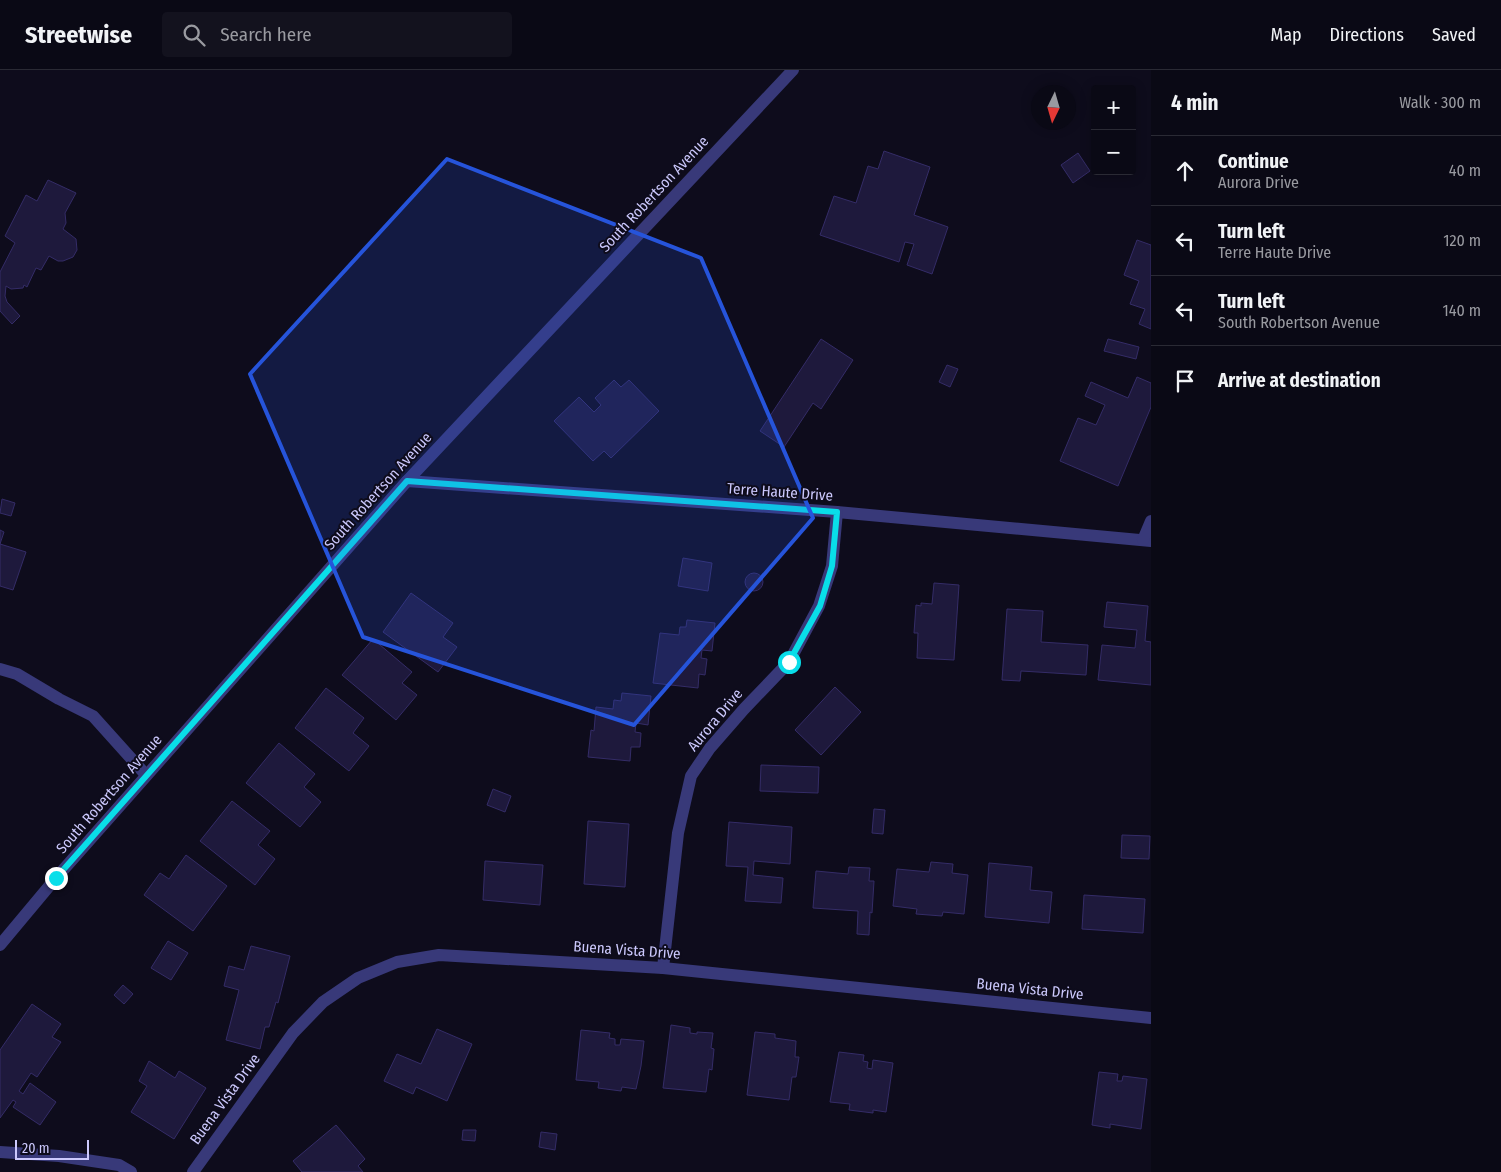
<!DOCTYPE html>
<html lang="en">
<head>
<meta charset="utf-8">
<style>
	:root { --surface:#0a0915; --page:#13121e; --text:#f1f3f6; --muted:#999aa0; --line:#2a2a34 }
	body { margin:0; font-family:"Fira Sans Condensed",sans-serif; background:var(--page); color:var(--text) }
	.controls { position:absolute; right:15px; top:15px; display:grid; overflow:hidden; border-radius:5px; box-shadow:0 2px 12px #0003 }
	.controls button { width:45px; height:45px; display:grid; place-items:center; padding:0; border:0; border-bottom:1px solid var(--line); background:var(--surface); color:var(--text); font:25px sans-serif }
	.compass { position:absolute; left:1031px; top:15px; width:45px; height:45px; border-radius:50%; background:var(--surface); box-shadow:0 2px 12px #0003; rotate:185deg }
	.scale { position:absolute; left:15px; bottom:12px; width:74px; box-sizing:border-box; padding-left:5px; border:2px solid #ccc9fd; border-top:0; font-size:14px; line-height:18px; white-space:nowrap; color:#ccc9fd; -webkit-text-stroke:4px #0e0c1c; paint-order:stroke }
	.stop { position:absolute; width:15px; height:15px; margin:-11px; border:4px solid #09dee9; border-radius:50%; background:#fff }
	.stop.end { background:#09dee9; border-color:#fff; box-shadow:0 1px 5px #0008 }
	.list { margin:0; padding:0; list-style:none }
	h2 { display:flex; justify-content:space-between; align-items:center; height:65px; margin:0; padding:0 20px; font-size:21px }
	h2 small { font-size:16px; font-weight:400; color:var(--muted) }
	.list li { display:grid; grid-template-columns:32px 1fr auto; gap:15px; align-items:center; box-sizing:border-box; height:70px; padding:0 20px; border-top:1px solid var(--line) }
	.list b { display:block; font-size:19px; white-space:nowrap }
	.list p { margin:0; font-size:16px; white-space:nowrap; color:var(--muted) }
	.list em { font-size:16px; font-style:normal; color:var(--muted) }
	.icon { flex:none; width:28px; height:28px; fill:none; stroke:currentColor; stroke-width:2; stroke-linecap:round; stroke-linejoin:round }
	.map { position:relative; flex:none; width:1151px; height:1102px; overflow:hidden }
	header { display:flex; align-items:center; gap:30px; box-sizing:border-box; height:70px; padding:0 25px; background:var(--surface); border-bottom:1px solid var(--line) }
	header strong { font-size:24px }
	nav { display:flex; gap:28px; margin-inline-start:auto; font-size:18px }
	.search { width:350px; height:45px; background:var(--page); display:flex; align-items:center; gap:12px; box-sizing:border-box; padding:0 18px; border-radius:5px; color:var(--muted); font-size:19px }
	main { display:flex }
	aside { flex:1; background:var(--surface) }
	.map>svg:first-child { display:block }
	.building { fill:#1e193c; stroke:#342c67 }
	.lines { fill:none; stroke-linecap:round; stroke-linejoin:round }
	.minor { stroke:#383979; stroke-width:12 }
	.route { stroke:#09dee9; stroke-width:6 }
	.marked { fill:#2654da; fill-opacity:0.2; stroke:#2654da; stroke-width:4; stroke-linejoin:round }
	.labels { text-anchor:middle; stroke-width:4; stroke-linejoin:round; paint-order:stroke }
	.street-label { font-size:15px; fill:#ccc9fd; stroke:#0e0c1c }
</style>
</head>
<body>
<header>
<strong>Streetwise</strong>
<div class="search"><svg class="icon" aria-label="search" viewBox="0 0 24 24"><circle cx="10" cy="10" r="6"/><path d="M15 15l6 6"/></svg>Search here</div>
<nav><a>Map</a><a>Directions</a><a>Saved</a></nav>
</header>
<main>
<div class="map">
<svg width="1151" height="1102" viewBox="0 0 1151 1102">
	<rect width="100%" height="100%" fill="#0e0c1c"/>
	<g class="building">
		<polygon points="884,81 930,97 914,145 948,157 932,204 907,195 914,174 905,172 899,192 820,165 834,126 856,133 868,96 878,99"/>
		<polygon points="1078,83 1090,101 1073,113 1061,95"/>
		<polygon points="48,110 76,123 65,143 66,153 63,159 76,169 77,180 73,187 63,191 58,191 49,186 41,200 36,198 27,217 24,215 23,218 11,219 6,216 5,226 7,232 20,246 12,254 0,241 0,202 15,173 5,166 26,125 37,131"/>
		<polygon points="1137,170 1151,175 1151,259 1139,254 1145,239 1130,234 1139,211 1124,205"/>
		<polygon points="821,269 853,290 821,339 813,333 784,377 760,361"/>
		<polygon points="1108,269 1139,277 1136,289 1104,281"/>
		<polygon points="947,295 958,299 950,317 939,312"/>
		<polygon points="1137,307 1151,313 1151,337 1118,416 1060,391 1078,348 1096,355 1105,335 1085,326 1091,312 1128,328"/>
		<polygon points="614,310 621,317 629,310 659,341 611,388 604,381 593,391 554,351 579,327 594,342 601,335 595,328"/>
		<polygon points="2,429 15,433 11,446 0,443"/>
		<polygon points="0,460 4,462 0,474 26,482 13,520 0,516"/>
		<polygon points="683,488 712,493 708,521 678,516"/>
		<circle cx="754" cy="512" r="9"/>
		<polygon points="934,513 959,515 954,590 917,588 918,563 914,563 916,535 921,536 921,533 932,534"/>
		<polygon points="411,523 453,553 443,567 457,577 438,602 383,562"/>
		<polygon points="1107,532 1148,536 1145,571 1151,572 1151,615 1098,610 1102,575 1135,578 1137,560 1104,557"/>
		<polygon points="1007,539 1043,541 1041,572 1088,575 1086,605 1021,601 1020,611 1002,610"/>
		<polygon points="687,550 715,553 712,581 702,580 701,588 707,589 705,605 699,604 698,618 653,613 660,563 679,565 680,557 686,557"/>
		<polygon points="373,569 412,602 402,613 417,625 396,650 342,605"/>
		<polygon points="835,617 861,642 821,685 795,660"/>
		<polygon points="326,618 364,648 353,663 369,676 349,701 295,658"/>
		<polygon points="622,623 651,626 648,655 636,653 635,662 641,663 640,677 631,677 630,691 588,687 591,660 594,661 596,637 613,639 614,630 621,631"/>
		<polygon points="279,673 315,704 304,717 321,732 300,757 246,713"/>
		<polygon points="761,695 819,697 818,723 760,721"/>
		<polygon points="493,719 511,726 505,742 487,735"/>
		<polygon points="232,731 270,761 258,775 275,789 255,815 200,771"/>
		<polygon points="874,739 885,740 883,764 872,763"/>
		<polygon points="588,751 629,754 625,817 584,814"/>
		<polygon points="729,752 792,757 790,794 754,791 753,805 783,808 781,833 745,831 748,797 726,796"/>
		<polygon points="1122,765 1150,766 1149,789 1121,788"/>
		<polygon points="186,785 227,816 193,861 144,825 160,803 169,809"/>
		<polygon points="485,791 543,795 540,835 483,830"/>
		<polygon points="931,792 953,794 952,803 968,805 964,844 943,842 942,846 916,844 917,839 893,836 897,799 929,802"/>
		<polygon points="989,793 1032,797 1030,820 1052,822 1049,853 985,847"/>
		<polygon points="849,797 870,798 869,811 874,811 872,843 870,842 869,865 857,864 858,841 813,838 816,801 848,804"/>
		<polygon points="1084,825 1145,829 1143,863 1082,859"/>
		<polygon points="168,871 188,883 171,910 151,898"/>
		<polygon points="251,876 290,886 278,933 276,932 269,957 265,957 260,979 226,970 239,920 224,916 229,896 244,900"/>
		<polygon points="123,915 133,924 124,934 114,925"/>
		<polygon points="32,934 61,954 52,967 61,972 37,1007 31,1003 19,1021 23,1024 30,1013 56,1032 40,1055 13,1037 16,1032 13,1030 0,1048 0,980"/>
		<polygon points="671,955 690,958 690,963 697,964 697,962 713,963 711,978 714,979 712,1000 709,999 706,1022 663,1018"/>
		<polygon points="437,959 472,974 447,1031 416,1017 413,1024 384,1011 397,984 421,994"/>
		<polygon points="581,960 610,963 609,968 615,969 615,975 620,975 621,969 644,971 641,996 636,1019 622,1017 621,1021 598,1018 599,1012 576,1010"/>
		<polygon points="755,962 775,964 775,968 796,971 795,987 799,987 796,1007 792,1007 789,1030 747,1025"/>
		<polygon points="839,982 864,985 863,991 868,992 867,998 872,999 873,990 893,993 886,1042 873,1040 873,1043 849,1040 850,1034 830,1032"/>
		<polygon points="149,991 175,1008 179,1001 206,1018 174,1069 131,1042 147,1016 139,1011"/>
		<polygon points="1099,1002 1118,1004 1117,1011 1122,1011 1123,1006 1147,1009 1141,1059 1110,1054 1110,1058 1092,1055"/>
		<polygon points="336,1055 365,1089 358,1096 363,1102 302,1102 293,1091"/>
		<polygon points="463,1060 476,1060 475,1071 462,1070"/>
		<polygon points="541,1062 557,1064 555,1080 539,1077"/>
	</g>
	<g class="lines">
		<g class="minor">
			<polyline points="407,411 837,442 1151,471"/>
			<polyline points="1143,470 1151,451"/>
			<polyline points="0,599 17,604 59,629 93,646 146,705"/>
			<polyline points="0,875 56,808 407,411 793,0"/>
			<polyline points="663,898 678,763 691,706 710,678 744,639 789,592 819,536 832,496 837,442"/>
			<polyline points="0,1082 59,1086 119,1095 131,1102"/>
			<polyline points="193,1102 293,963 323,932 358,908 397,892 439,885 663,898 1151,948"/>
		</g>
	</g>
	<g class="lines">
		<polyline class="route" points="56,808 407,411 837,442 832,496 820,536 789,592"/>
	</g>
	<path class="marked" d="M447 89 701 188 813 448 634 655 363 567 250 304Z"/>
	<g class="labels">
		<g class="street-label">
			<text transform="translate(654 124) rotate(-47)" y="5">South Robertson Avenue</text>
			<text transform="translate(378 421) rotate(-48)" y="5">South Robertson Avenue</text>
			<text transform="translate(780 422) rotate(4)" y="5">Terre Haute Drive</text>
			<text transform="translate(715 650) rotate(-50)" y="5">Aurora Drive</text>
			<text transform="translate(109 724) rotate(-49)" y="5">South Robertson Avenue</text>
			<text transform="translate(627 880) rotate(4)" y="5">Buena Vista Drive</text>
			<text transform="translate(1030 919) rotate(6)" y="5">Buena Vista Drive</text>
			<text transform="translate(225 1029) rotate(-54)" y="5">Buena Vista Drive</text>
		</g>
	</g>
</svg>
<div class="controls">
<button>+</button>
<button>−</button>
</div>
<svg class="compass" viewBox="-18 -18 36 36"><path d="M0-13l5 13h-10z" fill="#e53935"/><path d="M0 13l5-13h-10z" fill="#999aa0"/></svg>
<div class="scale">20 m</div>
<div class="stop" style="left:789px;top:592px"></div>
<div class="stop end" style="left:56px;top:808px"></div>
</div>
<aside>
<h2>4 min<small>Walk · 300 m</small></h2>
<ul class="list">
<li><svg class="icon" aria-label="ahead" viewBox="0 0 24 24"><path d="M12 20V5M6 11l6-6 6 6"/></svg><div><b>Continue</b><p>Aurora Drive</p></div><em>40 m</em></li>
<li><svg class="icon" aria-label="left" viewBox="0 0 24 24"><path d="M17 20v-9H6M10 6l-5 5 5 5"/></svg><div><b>Turn left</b><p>Terre Haute Drive</p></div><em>120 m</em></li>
<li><svg class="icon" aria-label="left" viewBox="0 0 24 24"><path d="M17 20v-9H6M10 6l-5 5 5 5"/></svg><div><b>Turn left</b><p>South Robertson Avenue</p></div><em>140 m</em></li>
<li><svg class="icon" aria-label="arrive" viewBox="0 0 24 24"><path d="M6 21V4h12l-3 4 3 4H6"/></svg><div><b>Arrive at destination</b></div></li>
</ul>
</aside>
</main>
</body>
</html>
